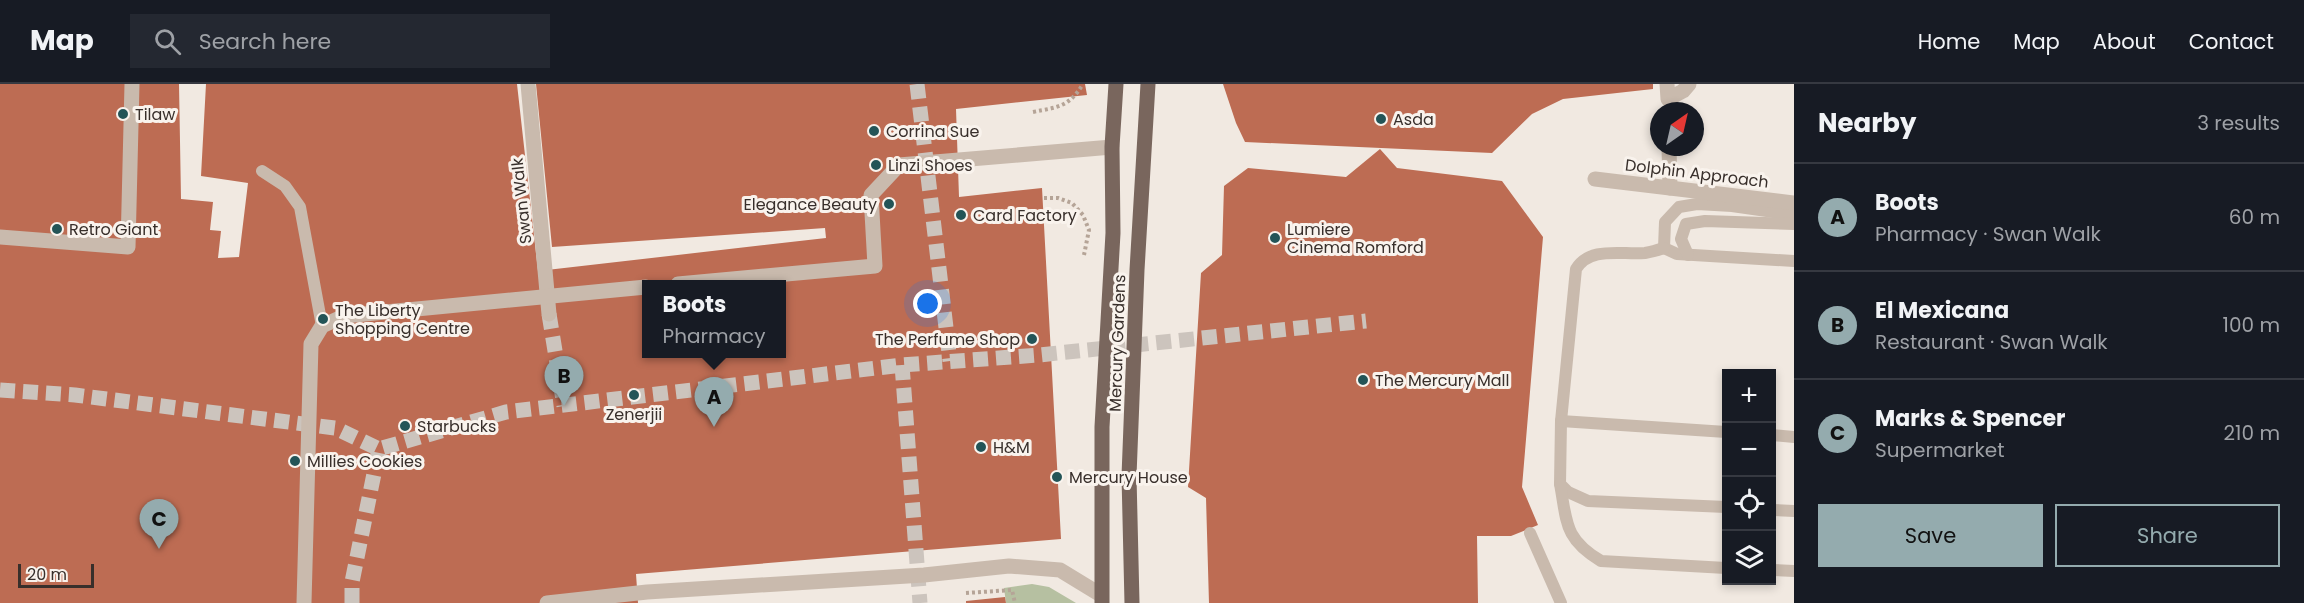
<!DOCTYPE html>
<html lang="en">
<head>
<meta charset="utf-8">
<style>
	:root { --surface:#171b24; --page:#242831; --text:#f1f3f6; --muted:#9ea1a6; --line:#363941; --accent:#94abae }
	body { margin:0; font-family:Poppins,sans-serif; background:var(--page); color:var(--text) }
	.controls { position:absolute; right:18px; bottom:18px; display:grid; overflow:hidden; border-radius:0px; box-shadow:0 3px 9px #0003 }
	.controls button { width:54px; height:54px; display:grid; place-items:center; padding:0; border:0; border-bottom:2px solid var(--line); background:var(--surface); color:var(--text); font:30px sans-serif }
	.compass { position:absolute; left:1650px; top:18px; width:54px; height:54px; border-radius:50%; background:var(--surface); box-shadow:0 3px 9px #0003; rotate:34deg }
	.scale { position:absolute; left:18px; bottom:15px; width:76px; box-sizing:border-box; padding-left:6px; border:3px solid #382f2b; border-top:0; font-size:16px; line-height:21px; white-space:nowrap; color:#382f2b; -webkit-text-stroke:4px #f9f3ed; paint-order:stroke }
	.you { position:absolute; left:928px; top:220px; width:21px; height:21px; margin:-15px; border:4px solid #fff; border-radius:50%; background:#1a73e8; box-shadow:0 0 0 9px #1a73e833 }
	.badge { display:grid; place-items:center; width:39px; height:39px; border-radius:50%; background:var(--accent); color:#111; font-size:20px; font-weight:700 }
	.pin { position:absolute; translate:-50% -50px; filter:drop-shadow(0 2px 3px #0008) }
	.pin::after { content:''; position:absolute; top:32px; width:21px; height:18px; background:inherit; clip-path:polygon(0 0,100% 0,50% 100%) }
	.popup { position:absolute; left:642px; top:196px; width:144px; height:78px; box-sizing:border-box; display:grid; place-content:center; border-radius:0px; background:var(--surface); filter:drop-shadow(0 2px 4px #0005); font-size:20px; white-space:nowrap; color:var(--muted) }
	.popup b { font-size:22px; color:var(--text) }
	.popup::after { content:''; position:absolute; left:50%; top:100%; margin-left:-12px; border:12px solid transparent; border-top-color:var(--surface) }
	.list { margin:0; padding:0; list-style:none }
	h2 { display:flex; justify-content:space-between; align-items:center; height:78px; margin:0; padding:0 24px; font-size:26px }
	h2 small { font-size:20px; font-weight:400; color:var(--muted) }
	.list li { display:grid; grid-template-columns:39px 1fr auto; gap:18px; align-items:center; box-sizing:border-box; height:108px; padding:0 24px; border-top:2px solid var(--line) }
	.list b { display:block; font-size:22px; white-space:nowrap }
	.list p { margin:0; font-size:20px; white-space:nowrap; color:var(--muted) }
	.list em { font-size:20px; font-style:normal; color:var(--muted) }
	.actions { display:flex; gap:12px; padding:18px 24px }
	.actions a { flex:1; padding:14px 0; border:2px solid var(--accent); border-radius:0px; text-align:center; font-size:21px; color:var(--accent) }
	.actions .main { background:var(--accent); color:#111 }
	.icon { flex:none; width:33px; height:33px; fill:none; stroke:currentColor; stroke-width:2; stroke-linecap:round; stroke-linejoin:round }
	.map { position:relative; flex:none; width:1794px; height:519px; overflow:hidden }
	header { display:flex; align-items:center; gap:36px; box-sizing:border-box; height:84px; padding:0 30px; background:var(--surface); border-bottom:2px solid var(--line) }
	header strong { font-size:28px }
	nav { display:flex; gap:33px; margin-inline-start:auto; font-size:21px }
	.search { width:420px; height:54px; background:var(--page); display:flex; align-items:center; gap:15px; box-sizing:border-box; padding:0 21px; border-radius:0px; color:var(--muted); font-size:22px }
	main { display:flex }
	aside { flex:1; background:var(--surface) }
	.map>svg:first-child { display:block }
	.green { fill:#b6c0a1 }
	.building { fill:#bd6c53; fill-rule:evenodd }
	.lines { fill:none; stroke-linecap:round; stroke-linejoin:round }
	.street-tunnel { stroke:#ccc4bd; stroke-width:15; stroke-dasharray:15 8; stroke-linecap:butt }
	.path { stroke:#b5a497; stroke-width:4; stroke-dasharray:3 3; stroke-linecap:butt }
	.lane { stroke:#c9baad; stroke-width:12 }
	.street { stroke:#c9baad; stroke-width:15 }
	.primary { stroke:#79665d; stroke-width:15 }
	.poi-dot { fill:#235457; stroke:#f9f3ed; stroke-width:2 }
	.labels { text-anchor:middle; stroke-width:6; stroke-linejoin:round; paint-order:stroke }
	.poi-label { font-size:16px; fill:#382f2b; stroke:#f9f3ed; text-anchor:start }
	.street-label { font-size:16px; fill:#382f2b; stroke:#f9f3ed }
</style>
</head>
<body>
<header>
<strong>Map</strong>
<div class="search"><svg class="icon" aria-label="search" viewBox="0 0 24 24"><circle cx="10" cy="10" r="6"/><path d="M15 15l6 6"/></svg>Search here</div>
<nav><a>Home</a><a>Map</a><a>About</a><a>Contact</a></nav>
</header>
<main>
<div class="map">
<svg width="1794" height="519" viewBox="0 0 1794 519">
	<rect width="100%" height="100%" fill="#f1e9e1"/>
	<polygon class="green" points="1032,500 1049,503 1076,519 1006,519 1004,504"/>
	<g class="building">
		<path d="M0 0H179L181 115 213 118 210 146 221 147 218 174 239 173 248 99 201 92 206 0H517L538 187 826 154 825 144 552 163 536 0H1085L1087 11 956 25 959 113 1042 104 1061 455 636 490 638 519H0ZM646 200H782V270H646Z"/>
		<polygon points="1223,0 1653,0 1653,5 1563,15 1532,30 1492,69 1245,58 1236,39"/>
		<polygon points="1380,65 1397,84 1502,97 1543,153 1522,403 1538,441 1511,452 1477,452 1478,519 1209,519 1206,414 1188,403 1201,189 1222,171 1224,102 1248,84 1346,93"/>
		<polygon points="1005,513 1006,519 966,519 966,517"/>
	</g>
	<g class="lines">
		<g class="street-tunnel">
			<polyline points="917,0 950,277"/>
			<polyline points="549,230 564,322"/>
			<polyline points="902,281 920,519"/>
			<polyline points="0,306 75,311 335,344 379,365"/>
			<polyline points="352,519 352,498 379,365 506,328 902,281 1039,271 1366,237"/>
		</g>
		<g class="path">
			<path d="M1033 28C1058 23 1069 23 1083 0"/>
			<polyline points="1044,114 1058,114 1072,119 1083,131 1089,146 1084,171"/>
			<polyline points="966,509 1012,506 1015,519"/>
		</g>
		<g class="lane">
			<polyline points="262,87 285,102 300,123 322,242"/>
			<polyline points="1794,131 1732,122 1697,120 1679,123 1665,138 1664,164 1677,170 1794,177"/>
			<path d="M1664 164C1658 166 1651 168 1645 169 1621 171 1590 162 1576 185L1561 337 1560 400 1568 408 1588 417 1726 423"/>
			<polyline points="1688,171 1681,155 1686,140 1705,137 1794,140"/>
			<polyline points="1561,337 1726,348"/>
			<polyline points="1772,351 1794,353"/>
			<path d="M1560 400C1567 438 1564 455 1601 477L1726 484"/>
			<polyline points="1772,426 1794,427"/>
			<polyline points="1530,449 1561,519"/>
			<polyline points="1772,486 1794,487"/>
		</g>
		<g class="street">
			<polyline points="528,0 549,230"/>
			<polyline points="1667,0 1668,15 1683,7 1689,0"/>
			<polyline points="1669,63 1670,104"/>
			<polyline points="1595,95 1794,119"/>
			<polyline points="0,153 128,163 132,0"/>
			<polyline points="678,200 875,182 871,111 899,81 1112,63"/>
			<polyline points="304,519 311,260 322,242 344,232 646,203"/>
			<polyline points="547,519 647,508 924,491 1009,482 1060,486 1101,511"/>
		</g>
		<g class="primary">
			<polyline points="1102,519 1102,343 1113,149 1112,63 1116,0"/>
			<polyline points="1132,519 1129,392 1137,186 1148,0"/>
		</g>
	</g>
	<g class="poi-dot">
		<circle cx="123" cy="30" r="6"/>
		<circle cx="1381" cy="35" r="6"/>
		<circle cx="874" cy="47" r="6"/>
		<circle cx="876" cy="81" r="6"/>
		<circle cx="889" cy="120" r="6"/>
		<circle cx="961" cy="131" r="6"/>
		<circle cx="57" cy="145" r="6"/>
		<circle cx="1275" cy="154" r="6"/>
		<circle cx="323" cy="235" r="6"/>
		<circle cx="1032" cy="255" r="6"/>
		<circle cx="1363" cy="296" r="6"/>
		<circle cx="634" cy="311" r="6"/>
		<circle cx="405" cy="342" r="6"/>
		<circle cx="981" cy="363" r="6"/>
		<circle cx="295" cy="377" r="6"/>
		<circle cx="1057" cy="393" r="6"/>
	</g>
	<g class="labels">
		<g class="poi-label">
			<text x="135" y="36">Tilaw</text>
			<text x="1393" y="41">Asda</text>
			<text x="886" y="53">Corrina Sue</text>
			<text x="888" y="87">Linzi Shoes</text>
			<text x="877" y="126" text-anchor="end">Elegance Beauty</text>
			<text x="973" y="137">Card Factory</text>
			<text x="69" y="151">Retro Giant</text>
			<text x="1287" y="151">Lumiere<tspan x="1287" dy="18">Cinema Romford</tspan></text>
			<text x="335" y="232">The Liberty<tspan x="335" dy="18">Shopping Centre</tspan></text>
			<text x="1020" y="261" text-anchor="end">The Perfume Shop</text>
			<text x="1375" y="302">The Mercury Mall</text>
			<text x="634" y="336" text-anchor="middle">Zenerjii</text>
			<text x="417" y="348">Starbucks</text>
			<text x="993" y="369">H&amp;M</text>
			<text x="307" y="383">Millies Cookies</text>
			<text x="1069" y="399">Mercury House</text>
		</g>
		<g class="street-label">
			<text transform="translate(1697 89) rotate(7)" y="6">Dolphin Approach</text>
			<text transform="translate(521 117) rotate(-96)" y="6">Swan Walk</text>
			<text transform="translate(1117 259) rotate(-88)" y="6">Mercury Gardens</text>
		</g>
	</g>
</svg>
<div class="controls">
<button>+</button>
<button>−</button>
<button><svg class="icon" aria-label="locate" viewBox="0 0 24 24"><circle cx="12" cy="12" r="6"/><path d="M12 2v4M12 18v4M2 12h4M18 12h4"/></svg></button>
<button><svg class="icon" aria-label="layers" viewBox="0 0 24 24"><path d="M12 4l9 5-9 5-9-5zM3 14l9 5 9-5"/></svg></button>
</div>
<svg class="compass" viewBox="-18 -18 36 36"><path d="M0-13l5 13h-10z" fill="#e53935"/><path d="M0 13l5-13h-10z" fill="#9ea1a6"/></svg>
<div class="scale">20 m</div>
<div class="you"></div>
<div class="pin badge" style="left:714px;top:343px">A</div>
<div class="popup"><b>Boots</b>Pharmacy</div>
<div class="pin badge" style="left:564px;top:322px">B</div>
<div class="pin badge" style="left:159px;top:465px">C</div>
</div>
<aside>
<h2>Nearby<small>3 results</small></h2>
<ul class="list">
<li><span class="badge">A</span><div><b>Boots</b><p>Pharmacy · Swan Walk</p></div><em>60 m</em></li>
<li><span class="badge">B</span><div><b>El Mexicana</b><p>Restaurant · Swan Walk</p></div><em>100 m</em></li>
<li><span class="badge">C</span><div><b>Marks &amp; Spencer</b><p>Supermarket</p></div><em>210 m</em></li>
</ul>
<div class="actions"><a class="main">Save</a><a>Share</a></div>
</aside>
</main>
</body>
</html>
